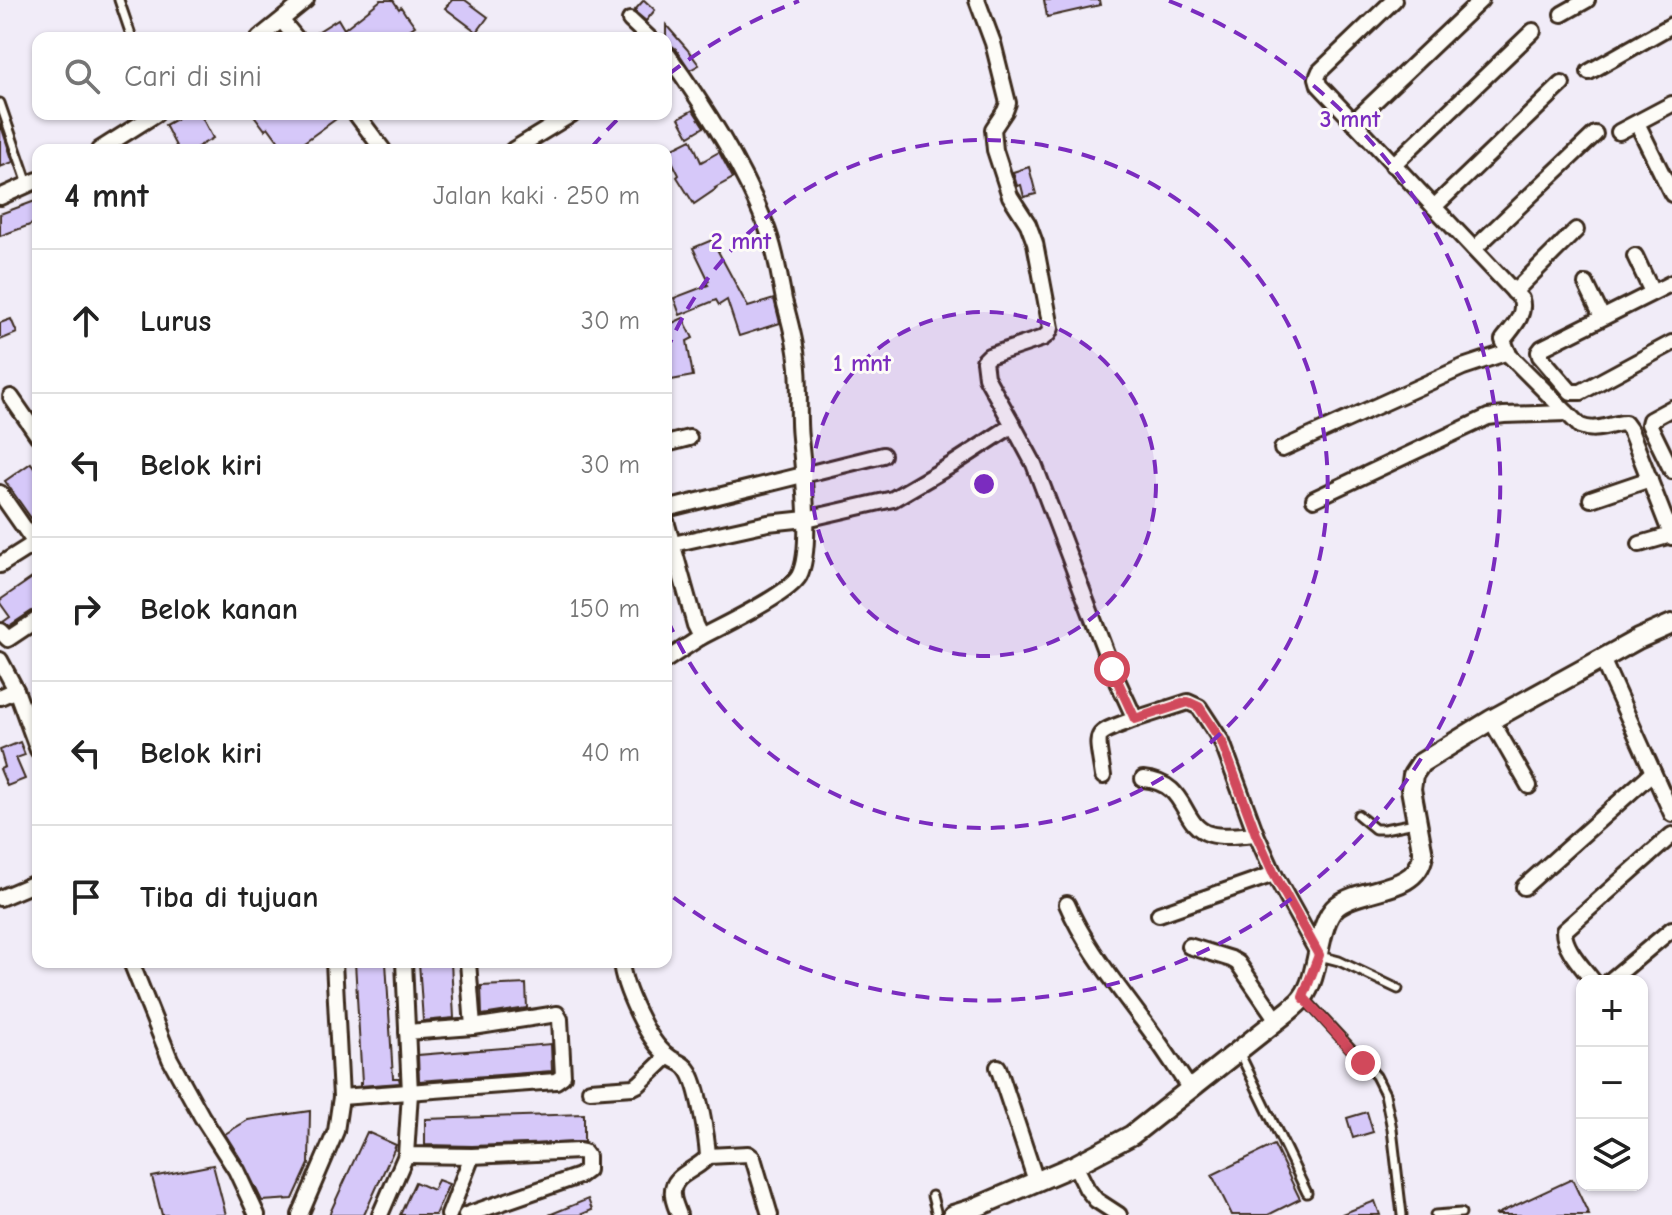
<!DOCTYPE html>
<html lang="id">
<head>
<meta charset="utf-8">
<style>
	:root { --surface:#fff; --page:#f6f6f6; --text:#222; --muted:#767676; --line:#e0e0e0 }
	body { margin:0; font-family:"Comic Neue",sans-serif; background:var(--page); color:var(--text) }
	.controls { position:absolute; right:24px; bottom:24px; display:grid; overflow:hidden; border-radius:16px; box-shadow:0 2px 6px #0004 }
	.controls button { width:72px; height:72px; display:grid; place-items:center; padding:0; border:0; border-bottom:2px solid var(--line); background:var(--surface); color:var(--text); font:40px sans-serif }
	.stop { position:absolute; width:24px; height:24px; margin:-18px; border:6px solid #d1495b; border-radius:50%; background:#fff }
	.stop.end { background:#d1495b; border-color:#fff; box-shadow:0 2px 8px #0008 }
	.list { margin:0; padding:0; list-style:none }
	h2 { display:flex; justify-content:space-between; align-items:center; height:104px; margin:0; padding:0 32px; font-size:34px }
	h2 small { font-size:26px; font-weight:400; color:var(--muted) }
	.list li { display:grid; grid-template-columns:52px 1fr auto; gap:24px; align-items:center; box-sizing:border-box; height:144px; padding:0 32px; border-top:2px solid var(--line) }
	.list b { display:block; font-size:30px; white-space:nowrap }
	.list em { font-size:26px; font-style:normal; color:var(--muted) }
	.icon { flex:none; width:44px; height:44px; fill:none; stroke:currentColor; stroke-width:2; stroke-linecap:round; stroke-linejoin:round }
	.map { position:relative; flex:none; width:1672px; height:1215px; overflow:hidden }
	.search { position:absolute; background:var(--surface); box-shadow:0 2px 6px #0004; left:32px; top:32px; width:640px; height:88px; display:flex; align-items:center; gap:20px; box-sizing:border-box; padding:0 28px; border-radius:16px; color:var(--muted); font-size:30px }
	.panel { position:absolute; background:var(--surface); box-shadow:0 2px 6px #0004; left:32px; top:144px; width:640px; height:824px; border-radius:16px }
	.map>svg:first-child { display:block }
	.building { fill:#d6c8f9; stroke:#3b2a1e; stroke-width:2 }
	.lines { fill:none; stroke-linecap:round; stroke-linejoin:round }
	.service-casing { stroke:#3b2a1e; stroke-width:13 }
	.minor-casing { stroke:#3b2a1e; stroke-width:20 }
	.tertiary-casing { stroke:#3b2a1e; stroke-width:24 }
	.service { stroke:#fdfcf7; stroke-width:7 }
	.minor { stroke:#fdfcf7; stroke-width:14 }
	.tertiary { stroke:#fdfcf7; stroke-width:18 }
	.route { stroke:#d1495b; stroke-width:10 }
	.ring { fill:none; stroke:#7b2cbf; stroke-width:4; stroke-dasharray:14 10 }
	.centre { fill:#7b2cbf; stroke:#fdfcf7; stroke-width:4 }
	.ring-label { font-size:24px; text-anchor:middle; font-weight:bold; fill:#7b2cbf; stroke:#fdfcf7; stroke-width:6; stroke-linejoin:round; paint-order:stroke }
</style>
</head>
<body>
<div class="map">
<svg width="1672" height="1215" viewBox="0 0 1672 1215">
	<rect width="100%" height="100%" fill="#f1ecf8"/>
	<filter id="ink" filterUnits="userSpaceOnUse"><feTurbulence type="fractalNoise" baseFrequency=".0125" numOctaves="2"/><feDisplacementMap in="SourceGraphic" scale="16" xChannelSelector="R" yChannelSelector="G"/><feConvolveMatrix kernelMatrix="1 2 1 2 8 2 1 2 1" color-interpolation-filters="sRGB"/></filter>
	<g filter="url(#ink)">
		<g class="building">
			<polygon points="381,0 393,0 399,9 401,7 406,15 407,15 415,26 397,38 308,38 338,19 344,29"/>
			<polygon points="452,0 465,0 488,17 477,32 445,8"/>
			<polygon points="644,0 655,10 646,21 634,11"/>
			<polygon points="1044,0 1099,0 1100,5 1047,17"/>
			<polygon points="666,25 687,49 699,65 690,70 676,49 672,46 666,45"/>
			<polygon points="693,110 704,127 689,136 679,118"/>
			<polygon points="185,114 200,114 213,138 192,150 178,150 165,125"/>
			<polygon points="253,114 343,114 293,150 285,150 268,127 265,130"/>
			<polygon points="0,123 13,162 0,167"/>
			<polygon points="691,139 701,162 719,152 733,178 715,188 716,189 694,204 677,177 679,175 667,151"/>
			<polygon points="1029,167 1036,194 1024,197 1021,185 1017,186 1013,172"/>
			<polygon points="38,200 38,222 0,236 0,214"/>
			<polygon points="712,240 748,307 774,299 780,323 739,336 727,300 719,305 716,300 680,315 674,298 708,285 706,283 709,281 693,248"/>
			<polygon points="683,318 693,338 687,341 693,376 666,381 666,326"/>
			<polygon points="11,319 17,333 0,340 0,323"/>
			<polygon points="31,463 38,473 38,513 31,518 5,481"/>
			<polygon points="38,574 38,609 32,611 9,626 3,622 10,617 0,603 0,600"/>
			<polygon points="20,742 25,755 16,758 25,779 7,786 0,769 5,767 0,750"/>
			<polygon points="355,962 386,962 393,1078 399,1078 400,1083 360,1086 360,1083 362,1083"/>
			<polygon points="419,962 451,962 454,1018 423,1021"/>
			<polygon points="526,984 527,1008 482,1015 481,986"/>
			<polygon points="551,1044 552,1071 419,1081 418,1055"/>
			<polygon points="310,1111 309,1164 293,1199 262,1201 245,1166 225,1134 248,1120"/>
			<polygon points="1367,1112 1373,1132 1353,1138 1347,1118"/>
			<polygon points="584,1114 584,1142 472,1146 425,1145 425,1119"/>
			<polygon points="367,1132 396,1145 364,1215 329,1215"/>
			<polygon points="1274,1145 1300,1199 1268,1215 1232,1215 1212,1175"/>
			<polygon points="213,1165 226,1215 162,1215 152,1177"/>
			<polygon points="1572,1179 1589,1215 1495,1215"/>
			<polygon points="438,1180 449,1184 435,1215 400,1215 415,1182 433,1190"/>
			<polygon points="588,1199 592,1210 580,1215 549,1215"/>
			<polygon points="1375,1201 1380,1215 1342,1215 1342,1214"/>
		</g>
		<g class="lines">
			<g class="service-casing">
				<g id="service">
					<polyline points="119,0 132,38"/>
					<polyline points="0,103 28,184"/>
					<polyline points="1358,815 1375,829 1384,829 1415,823"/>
					<polyline points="1320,956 1339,961 1398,989"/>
					<polyline points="1305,999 1376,1076 1385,1094 1392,1129 1402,1215"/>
					<polyline points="1240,1054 1307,1193"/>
					<polyline points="932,1196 937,1215"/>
					<polyline points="1435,1215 1461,1213"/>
				</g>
			</g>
			<g class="minor-casing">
				<g id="minor">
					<path d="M1394 0 1320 71 1317 78 1319 85 1521 299C1526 315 1513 327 1503 340L1509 355 1580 426C1597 433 1608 424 1625 423L1630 430 1672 537"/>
					<polyline points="1562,14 1587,0"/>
					<polyline points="630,20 649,38"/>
					<polyline points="282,21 296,38"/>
					<polyline points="259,38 306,0"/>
					<path d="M666 56 668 55C705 107 741 163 765 223 775 248 779 274 784 300 789 319 795 339 797 359 801 385 797 412 800 438 803 469 813 550 799 576 788 595 723 625 701 637"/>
					<polyline points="1589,72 1672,25"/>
					<polyline points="356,114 383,150"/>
					<polyline points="1353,122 1481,0"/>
					<polyline points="1637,123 1672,194"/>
					<polyline points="1619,132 1672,104"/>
					<polyline points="99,150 156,114"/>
					<polyline points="513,150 572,114"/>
					<polyline points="1393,165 1533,31"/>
					<polyline points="0,197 38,180"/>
					<polyline points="1434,207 1562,84"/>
					<polyline points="1474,249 1595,134"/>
					<polyline points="1635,256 1652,292"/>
					<polyline points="1672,283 1542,348 1539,352 1540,356 1571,392 1581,392 1672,343"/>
					<polyline points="1586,284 1602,317"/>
					<polyline points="1514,292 1576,230"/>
					<polyline points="11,397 38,436"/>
					<polyline points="1672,408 1650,420 1649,424 1672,471"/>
					<polyline points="1013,425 1034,464 1112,669 1135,719 1188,702 1199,707 1222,742 1256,834 1274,874 1319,955"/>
					<polyline points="666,444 689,438"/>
					<polyline points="1282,449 1463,367 1508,352"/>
					<polyline points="0,493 35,543"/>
					<polyline points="1314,499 1488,417 1504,415 1567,413"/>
					<polyline points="1591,499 1650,479"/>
					<polyline points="666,509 883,455"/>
					<polyline points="666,521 695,625 701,637 666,660"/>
					<polyline points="673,544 768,523 806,519 893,499 953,464 1013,425 986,377 984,361 989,356 1043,338 1048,334 1051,328 1035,243 1028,224 1010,196 995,150 993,129 1005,111 1008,103 993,43 977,0"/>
					<polyline points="1640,544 1671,535"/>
					<polyline points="0,565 38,541"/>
					<polyline points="0,631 8,639 38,619"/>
					<polyline points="1602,659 1672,814"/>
					<polyline points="0,660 16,690 38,750"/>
					<polyline points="0,697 16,690"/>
					<polyline points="1491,720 1529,786"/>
					<path d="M1103 776C1096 728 1091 736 1135 719"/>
					<path d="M1143 779C1190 783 1179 825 1210 834 1224 838 1242 835 1256 834"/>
					<polyline points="1524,887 1653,772"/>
					<polyline points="0,898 38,882"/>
					<path d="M1067 904C1085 946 1114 981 1141 1018 1159 1041 1174 1065 1190 1089"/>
					<polyline points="1159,914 1274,874"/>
					<polyline points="1189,946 1231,959 1238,963 1277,1020"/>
					<polyline points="131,962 170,1059 202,1117 236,1170 257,1215"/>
					<polyline points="404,962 410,1093 406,1155 472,1156 579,1151 584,1152 587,1156 587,1170 579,1176 466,1215"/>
					<path d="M621 962C623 986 648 1042 668 1056 675 1062 683 1062 688 1070 698 1083 707 1138 708 1156 699 1170 670 1174 673 1195 673 1201 677 1209 679 1215"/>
					<path d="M1593 981C1582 966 1564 949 1564 931L1672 835"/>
					<polyline points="1610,981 1672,929"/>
					<polyline points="407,1032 473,1027 468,962"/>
					<polyline points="998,1067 1036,1181"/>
					<polyline points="590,1090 633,1087 639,1084 668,1056"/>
					<polyline points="341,1097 556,1081 563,1076 560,1019 557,1014 473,1027"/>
					<polyline points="708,1156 748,1154 753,1158 770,1215"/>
					<polyline points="1075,1165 1087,1189 1096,1200 1119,1215"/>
					<polyline points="300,1215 336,1131 341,1097 334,962"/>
					<polyline points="380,1215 406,1155"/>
					<polyline points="449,1215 472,1156"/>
				</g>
			</g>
			<g class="tertiary-casing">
				<path id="tertiary" d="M953 1215 972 1209 1075 1165 1132 1135 1290 1010C1294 1006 1300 1002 1303 997 1321 974 1316 923 1337 906 1362 886 1417 894 1423 855L1411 789 1413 775 1421 763 1491 720 1602 659 1638 639 1672 624"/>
			</g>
			<use href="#service" class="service"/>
			<use href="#minor" class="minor"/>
			<use href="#tertiary" class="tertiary"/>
		</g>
	</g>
	<g class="lines" filter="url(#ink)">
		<polyline class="route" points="1112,669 1135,719 1188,702 1199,707 1222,742 1256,834 1274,874 1319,955 1303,997 1363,1063"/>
	</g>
	<circle cx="984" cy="484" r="172" fill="#7b2cbf" fill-opacity=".12"/>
	<g class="ring">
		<circle cx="984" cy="484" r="172"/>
		<path d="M666 352A344 344 0 1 1 666 616"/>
		<path d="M591 148A517 517 0 0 1 622 115M669 74A517 517 0 0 1 799 1M1169 1A517 517 0 1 1 669 894"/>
	</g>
	<circle cx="984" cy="484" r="12" class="centre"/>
	<g class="ring-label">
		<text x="1350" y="127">3 mnt</text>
		<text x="741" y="249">2 mnt</text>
		<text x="862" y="371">1 mnt</text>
	</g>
</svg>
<div class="controls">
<button>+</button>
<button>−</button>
<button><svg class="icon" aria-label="layers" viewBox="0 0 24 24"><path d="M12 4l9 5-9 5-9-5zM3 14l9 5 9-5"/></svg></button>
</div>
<div class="stop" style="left:1112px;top:669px"></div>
<div class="stop end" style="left:1363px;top:1063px"></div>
<div class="search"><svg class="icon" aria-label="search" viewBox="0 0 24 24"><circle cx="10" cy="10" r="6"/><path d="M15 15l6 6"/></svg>Cari di sini</div>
<section class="panel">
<h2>4 mnt<small>Jalan kaki · 250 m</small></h2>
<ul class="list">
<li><svg class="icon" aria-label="ahead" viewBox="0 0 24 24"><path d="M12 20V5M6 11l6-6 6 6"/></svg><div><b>Lurus</b></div><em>30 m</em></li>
<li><svg class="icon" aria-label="left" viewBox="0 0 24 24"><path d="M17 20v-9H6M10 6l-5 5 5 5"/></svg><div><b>Belok kiri</b></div><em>30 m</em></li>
<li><svg class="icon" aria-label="right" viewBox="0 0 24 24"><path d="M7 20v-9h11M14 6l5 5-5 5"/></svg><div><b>Belok kanan</b></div><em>150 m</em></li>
<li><svg class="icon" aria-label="left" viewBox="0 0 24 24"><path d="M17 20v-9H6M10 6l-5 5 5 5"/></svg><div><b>Belok kiri</b></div><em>40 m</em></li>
<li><svg class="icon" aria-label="arrive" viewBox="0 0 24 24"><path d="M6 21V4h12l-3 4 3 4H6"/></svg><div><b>Tiba di tujuan</b></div></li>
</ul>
</section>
</div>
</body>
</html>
